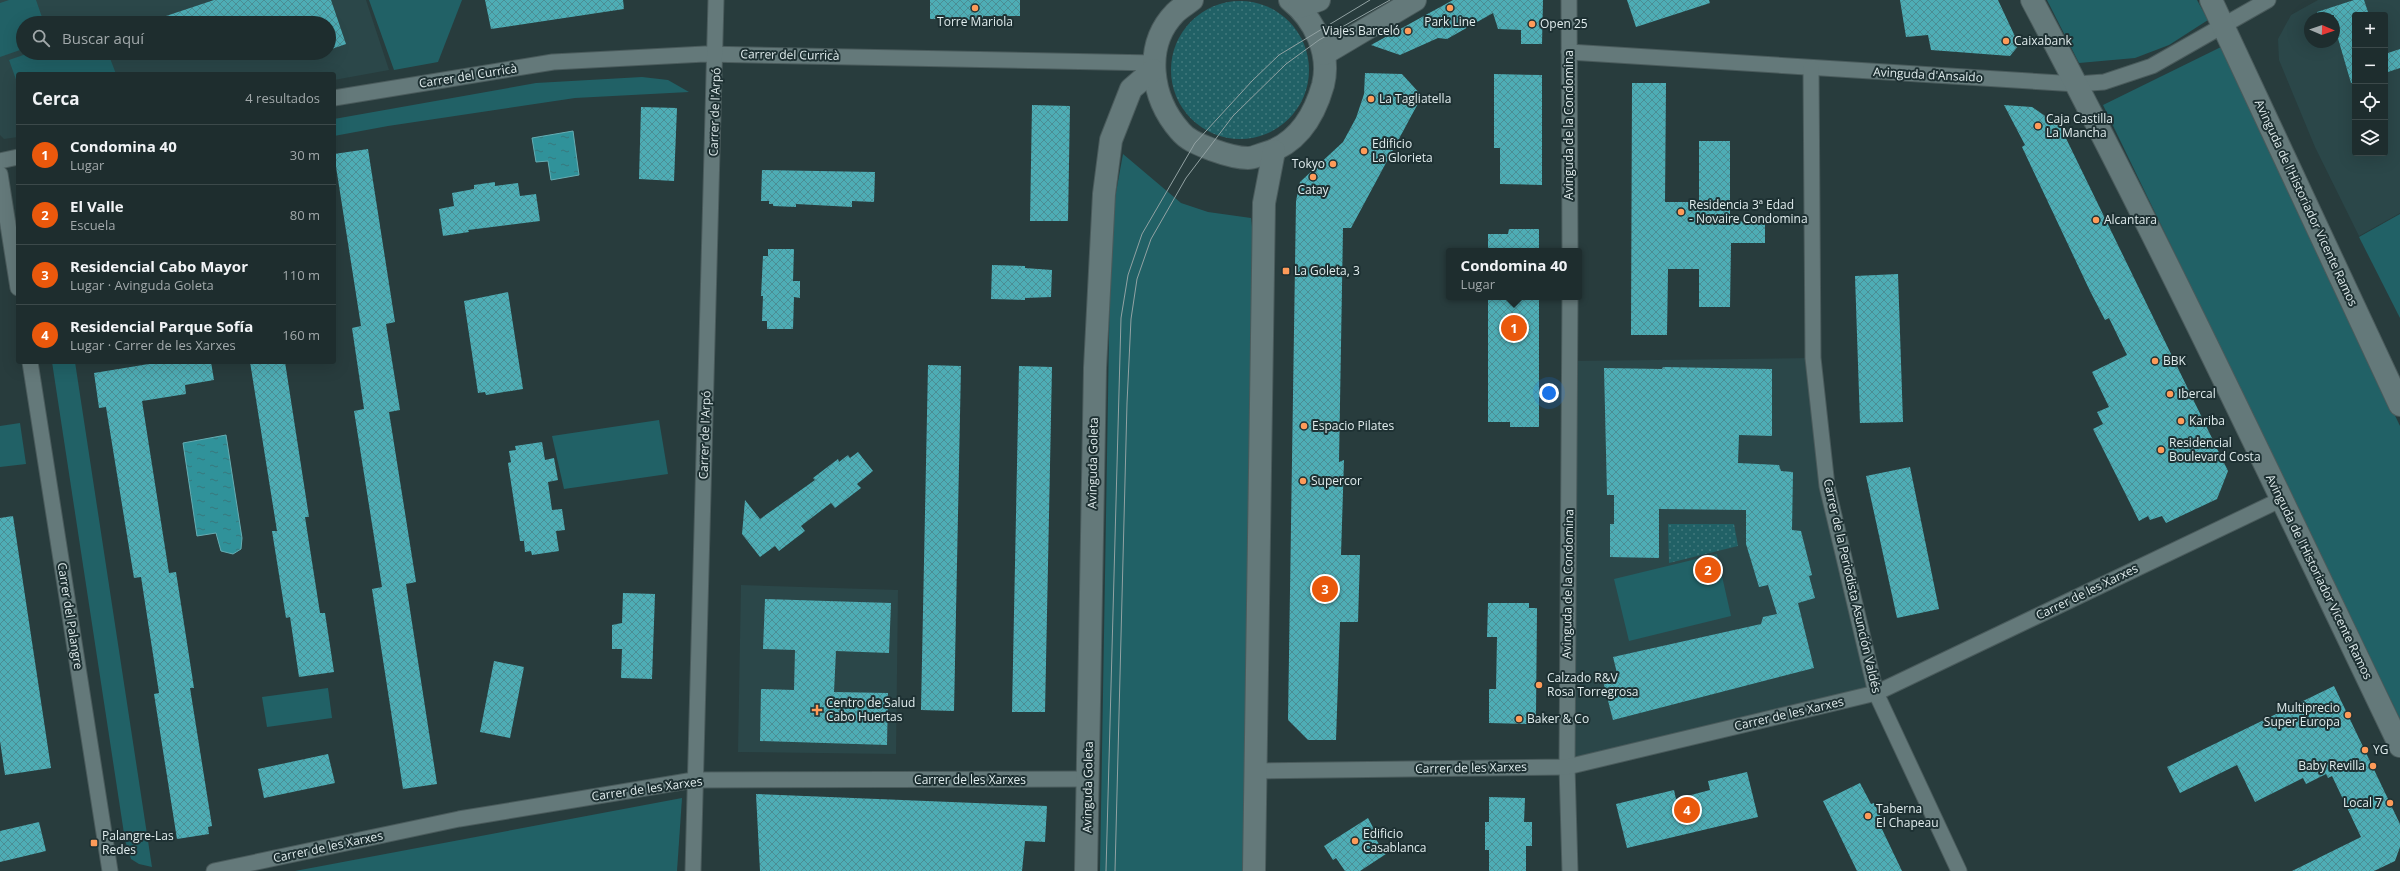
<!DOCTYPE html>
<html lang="es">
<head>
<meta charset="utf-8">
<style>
	:root { --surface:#1e2d2e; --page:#263536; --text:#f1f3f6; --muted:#a1a8aa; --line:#3c494a; --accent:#ea580c }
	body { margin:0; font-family:"Open Sans",sans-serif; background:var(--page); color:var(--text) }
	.controls { position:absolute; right:12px; top:12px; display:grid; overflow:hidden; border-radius:4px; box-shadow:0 4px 16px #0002 }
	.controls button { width:36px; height:36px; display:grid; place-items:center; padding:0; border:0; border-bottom:1px solid var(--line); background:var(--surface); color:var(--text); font:20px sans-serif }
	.compass { position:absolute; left:2304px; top:12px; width:36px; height:36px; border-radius:50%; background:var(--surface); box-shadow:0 4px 16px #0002; rotate:92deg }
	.you { position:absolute; left:1549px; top:393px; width:14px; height:14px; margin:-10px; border:3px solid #fff; border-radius:50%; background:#1a73e8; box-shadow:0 0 0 6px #1a73e833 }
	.badge { display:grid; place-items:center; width:26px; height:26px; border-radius:50%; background:var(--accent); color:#fff; font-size:13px; font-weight:700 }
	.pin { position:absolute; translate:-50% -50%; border:2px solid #fff; box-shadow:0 1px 4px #0006 }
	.popup { position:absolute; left:1446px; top:248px; width:136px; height:52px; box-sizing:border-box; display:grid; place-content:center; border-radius:4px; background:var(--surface); filter:drop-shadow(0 1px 3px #0005); font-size:13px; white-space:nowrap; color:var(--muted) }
	.popup b { font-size:15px; color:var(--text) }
	.popup::after { content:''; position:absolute; left:50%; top:100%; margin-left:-8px; border:8px solid transparent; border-top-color:var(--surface) }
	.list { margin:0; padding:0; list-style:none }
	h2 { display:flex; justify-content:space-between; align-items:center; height:52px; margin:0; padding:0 16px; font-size:17px }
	h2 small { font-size:13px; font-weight:400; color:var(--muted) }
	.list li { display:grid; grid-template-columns:26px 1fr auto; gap:12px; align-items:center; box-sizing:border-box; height:60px; padding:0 16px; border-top:1px solid var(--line) }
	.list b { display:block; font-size:15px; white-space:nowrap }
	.list p { margin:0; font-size:13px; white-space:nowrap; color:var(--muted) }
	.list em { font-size:13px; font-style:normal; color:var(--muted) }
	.icon { flex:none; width:22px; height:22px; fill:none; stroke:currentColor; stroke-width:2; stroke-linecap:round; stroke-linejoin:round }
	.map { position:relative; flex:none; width:2400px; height:871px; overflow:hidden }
	.search { position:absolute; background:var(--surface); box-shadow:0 4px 16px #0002; left:16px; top:16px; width:320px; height:44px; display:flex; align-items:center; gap:10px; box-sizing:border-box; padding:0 14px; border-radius:22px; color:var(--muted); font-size:15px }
	.panel { position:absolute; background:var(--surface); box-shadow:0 4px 16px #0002; left:16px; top:72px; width:320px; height:292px; border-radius:4px }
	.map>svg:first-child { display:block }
	.built { fill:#2b4749; fill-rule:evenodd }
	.grass { fill:url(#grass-dots) }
	.park { fill:#216166 }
	.water { fill:url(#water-ripples); stroke:#65adb3 }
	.building { fill:url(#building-cross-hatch) }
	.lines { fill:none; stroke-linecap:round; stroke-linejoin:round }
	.street-casing { stroke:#4a5b5c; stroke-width:17 }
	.secondary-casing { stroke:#4a5b5c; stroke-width:24 }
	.street { stroke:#64797a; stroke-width:15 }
	.secondary { stroke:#64797a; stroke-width:22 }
	.tram { stroke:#92a2a3; stroke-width:1 }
	.poi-dot { fill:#fe9b59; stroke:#1e3133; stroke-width:1.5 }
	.labels { text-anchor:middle; stroke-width:4; stroke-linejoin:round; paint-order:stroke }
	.poi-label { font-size:12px; fill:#e0eced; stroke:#1e3133; text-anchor:start }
	.street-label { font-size:12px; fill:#e0eced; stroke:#1e3133 }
</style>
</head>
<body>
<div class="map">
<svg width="2400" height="871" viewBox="0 0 2400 871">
	<defs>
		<pattern id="grass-dots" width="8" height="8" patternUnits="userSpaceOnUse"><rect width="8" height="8" fill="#216166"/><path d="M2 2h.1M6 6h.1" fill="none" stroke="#41787c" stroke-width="1.8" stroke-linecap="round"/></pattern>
		<pattern id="water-ripples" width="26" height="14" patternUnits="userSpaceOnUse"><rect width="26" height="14" fill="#30929a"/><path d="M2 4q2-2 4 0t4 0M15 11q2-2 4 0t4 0" fill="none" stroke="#37787d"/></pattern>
		<pattern id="building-cross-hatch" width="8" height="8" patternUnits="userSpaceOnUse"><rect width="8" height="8" fill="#4eadb5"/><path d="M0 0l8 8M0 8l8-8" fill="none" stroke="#4b8e94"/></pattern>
	</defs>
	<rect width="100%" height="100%" fill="#283c3d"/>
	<g class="built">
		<path d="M0 0H366L389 70 334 80V74H18V137L4 139 0 135ZM23 23H329V53H23Z"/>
		<path d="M2318 0H2400V213L2359 236 2315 147 2279 60 2278 39 2291 15ZM2355 15H2385V153H2355ZM2310 18H2334V42H2310Z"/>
		<polygon points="1813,358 1827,486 1876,693 1567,767 1570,361"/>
		<polygon points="741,585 898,590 896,754 738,752"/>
	</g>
	<g class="grass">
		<circle cx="1240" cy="70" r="69"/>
		<polygon points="1668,524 1734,524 1738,546 1669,563"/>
	</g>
	<g class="park">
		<polygon points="9,0 36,0 44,23 23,23 23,49 0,57 0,3"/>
		<polygon points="369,0 462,0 438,62 394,70"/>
		<polygon points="2047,0 2197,0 2208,20 2169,45 2135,58 2079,63"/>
		<polygon points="2221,47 2400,426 2400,719 2103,105"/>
		<polygon points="29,53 108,53 116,74 18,74 18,85 9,60"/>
		<polygon points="642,77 668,80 689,92 575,98 388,126 334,136 334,119 536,83"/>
		<polygon points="1123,154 1181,203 1208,212 1251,218 1254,245 1245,871 1100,871 1111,220"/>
		<polygon points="2400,214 2400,318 2359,237"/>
		<polygon points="52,362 75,362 152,867 139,864 131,859 125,840"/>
		<polygon points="659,420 668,474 564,489 552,436"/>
		<polygon points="20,423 26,464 0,467 0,426"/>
		<polygon points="1717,554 1731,616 1629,641 1614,579"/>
		<polygon points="328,688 332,718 267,727 262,697"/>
		<polygon points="682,798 677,871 295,871"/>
	</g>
	<g class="water">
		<polygon points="573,131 579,175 551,180 548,161 536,162 532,138"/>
		<polygon points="226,435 242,538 241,549 233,554 221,551 216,533 197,536 183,443"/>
	</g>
	<g class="building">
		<polygon points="214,0 331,0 346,44 329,50 329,23 154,23 154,20"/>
		<polygon points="485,0 623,0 624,9 491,29"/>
		<polygon points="930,0 1020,0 1020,16 983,16 983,20 930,19"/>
		<polygon points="1453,0 1543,0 1542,44 1521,44 1521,30 1498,29 1493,13 1447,39 1438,38 1400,55 1371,45"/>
		<polygon points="1627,0 1709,0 1710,3 1636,27"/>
		<polygon points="1900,0 1998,0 2019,45 2010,56 1931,50 1928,35 1906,37"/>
		<polygon points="2354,0 2364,0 2369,15 2355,15 2355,82 2351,83 2337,35 2334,36 2334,15 2318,15 2317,12"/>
		<polygon points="2400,49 2400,68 2385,73 2385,54"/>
		<polygon points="1365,73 1402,74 1422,96 1351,228 1343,228 1339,462 1344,460 1341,555 1360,555 1358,622 1340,622 1336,740 1308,740 1288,720 1296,201 1300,182 1343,142 1356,118 1364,94"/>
		<polygon points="1494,74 1542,75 1542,185 1500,184 1500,148 1494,148"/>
		<polygon points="1632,83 1666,83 1665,202 1699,202 1699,141 1730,141 1730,221 1765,222 1765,243 1731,243 1730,307 1699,307 1699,269 1668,269 1667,335 1631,335"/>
		<polygon points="1032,105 1070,106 1068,221 1030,221"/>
		<polygon points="2004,105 2032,107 2060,126 2228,471 2217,499 2166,523 2162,516 2150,520 2148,516 2139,521 2093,429 2103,424 2097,412 2109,407 2092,372 2127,355 2109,318 2105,320 2090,291 2022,147 2025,145"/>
		<polygon points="641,107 677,108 674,181 639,179"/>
		<polygon points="368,149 395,322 386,324 400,410 389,412 416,582 406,584 437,784 403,789 372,589 382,587 354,411 364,409 352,328 361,326 334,154"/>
		<polygon points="762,170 875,172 874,202 852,201 852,207 796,204 796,207 773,206 773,204 769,204 769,201 761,201"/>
		<polygon points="495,182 495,186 518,183 520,196 536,194 540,221 468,230 469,232 443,236 439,209 454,206 452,193 474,189 474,185"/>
		<polygon points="1509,229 1539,229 1539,251 1488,251 1488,234 1508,234"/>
		<polygon points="768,249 794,249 793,281 800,281 800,298 794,297 793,329 767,329 767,321 762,321 763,296 761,296 763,256 768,256"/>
		<polygon points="992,265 1025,266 1025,268 1052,270 1051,297 1025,298 1025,300 991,299"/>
		<polygon points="1898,274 1903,422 1860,423 1855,276"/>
		<polygon points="508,292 523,389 486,395 485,392 478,393 464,301"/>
		<polygon points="1488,297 1539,297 1539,427 1510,427 1510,422 1488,422"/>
		<polygon points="161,362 211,362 214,380 185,385 186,394 142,401 169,573 176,572 194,688 190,688 212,826 208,827 209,834 177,839 154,694 159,693 141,577 134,578 106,407 99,408 94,373"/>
		<polygon points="250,362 285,362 309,517 305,517 320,613 325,613 334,672 299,677 290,617 286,618 272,531 277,531"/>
		<polygon points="928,365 961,366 954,711 921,710"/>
		<polygon points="1019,366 1052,367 1045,712 1012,712"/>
		<polygon points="1663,367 1772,369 1772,436 1739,435 1738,463 1779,465 1781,471 1793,472 1792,530 1801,531 1812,575 1809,576 1815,598 1798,603 1814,668 1613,720 1603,681 1618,677 1613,657 1761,624 1763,617 1777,614 1768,585 1759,587 1746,544 1746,510 1659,509 1659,558 1610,557 1610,524 1614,524 1614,495 1607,495 1604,368 1662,369"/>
		<polygon points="542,442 545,460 554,458 558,480 548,482 552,510 562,509 565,530 556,531 559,551 532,555 531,551 525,552 524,541 520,541 508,463 511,462 509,451 516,450 515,446"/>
		<polygon points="858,452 873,471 857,484 861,488 835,508 831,503 801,526 805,531 779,551 775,546 760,557 742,534 745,500 760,519 815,480 813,478 838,459 839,462 848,455 850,458"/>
		<polygon points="1910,467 1939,609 1897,618 1866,476"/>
		<polygon points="13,516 51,768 5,775 0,741 0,518"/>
		<polygon points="623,593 655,594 652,679 621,678 622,649 612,649 612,625 622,623"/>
		<polygon points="765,599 891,603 889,653 836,651 834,692 888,693 887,745 760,741 761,689 794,690 795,650 763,649"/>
		<polygon points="1488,603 1529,603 1529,608 1537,608 1536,716 1527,716 1527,724 1489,723 1489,689 1496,689 1497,637 1487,637"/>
		<polygon points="494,661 524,667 510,738 480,732"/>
		<polygon points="2334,686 2400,824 2400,847 2395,861 2374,871 2292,871 2361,837 2332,776 2328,778 2326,774 2306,784 2303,778 2255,802 2237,765 2180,793 2167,767"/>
		<polygon points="328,754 335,783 264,798 258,769"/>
		<polygon points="1747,772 1758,817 1627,848 1616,804 1674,790 1676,799 1710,790 1708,781"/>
		<polygon points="1860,783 1871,804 1874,803 1883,821 1879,823 1902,871 1857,871 1823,801"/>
		<polygon points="756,794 1047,806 1045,842 1025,841 1022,871 760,871"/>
		<polygon points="1489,797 1525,798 1524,822 1532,822 1532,846 1526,846 1526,871 1489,871 1489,850 1485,850 1485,822 1489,822"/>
		<polygon points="1368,818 1376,833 1373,835 1386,854 1360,871 1345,871 1336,858 1333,860 1324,846"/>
		<polygon points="39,822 46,851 0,862 0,831"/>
	</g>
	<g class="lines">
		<g class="street-casing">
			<g id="street">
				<polyline points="1569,0 1570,251"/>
				<polyline points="1569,52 2077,84 2104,82 2152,66 2268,0"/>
				<polyline points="1811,68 1813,358 1827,486 1876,693 1959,871"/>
				<polyline points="334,98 553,62 705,54 1154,63"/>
				<polyline points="0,161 18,157"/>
				<polyline points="0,174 18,288"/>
				<polyline points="1570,297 1567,767 1570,871"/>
				<polyline points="30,362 110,871"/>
				<polyline points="1256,771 1567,767 1876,693 2282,499"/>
				<polyline points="214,871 459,819 694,780 1088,779"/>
				<polyline points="693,871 716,0"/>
			</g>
		</g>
		<g class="secondary-casing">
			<g id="secondary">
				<path d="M1192 0C1187 4 1180 8 1175 13 1143 46 1151 98 1180 131 1188 141 1201 145 1213 150 1224 154 1237 158 1248 158 1253 158 1259 155 1263 154 1296 145 1314 117 1323 85 1331 53 1314 19 1290 0"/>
				<path d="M2032 0C2162 245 2280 496 2400 746"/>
				<polyline points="2211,0 2400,405"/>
				<polyline points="1299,7 1319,0"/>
				<polyline points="1324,54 1415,0"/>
				<polyline points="1086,871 1095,368 1104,194 1111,140 1131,89 1153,70"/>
				<polyline points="1254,871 1264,203 1274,151"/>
			</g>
		</g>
		<use href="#street" class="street"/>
		<use href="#secondary" class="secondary"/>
		<g class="tram">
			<polyline points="1106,871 1121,318 1128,275 1142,234 1195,143 1252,81 1279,55 1370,0"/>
			<polyline points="1115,871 1127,403 1131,319 1137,279 1151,239 1186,178 1233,116 1286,64 1319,40 1390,0"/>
		</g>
	</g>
	<g class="poi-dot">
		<circle cx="975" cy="8" r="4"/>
		<circle cx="1450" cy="8" r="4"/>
		<circle cx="1532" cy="24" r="4"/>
		<circle cx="1408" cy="31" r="4"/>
		<circle cx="2006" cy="41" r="4"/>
		<circle cx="1371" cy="99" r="4"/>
		<circle cx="2038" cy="126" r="4"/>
		<circle cx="1364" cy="151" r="4"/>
		<circle cx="1333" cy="164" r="4"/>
		<circle cx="1313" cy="177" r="4"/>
		<circle cx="1681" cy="212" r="4"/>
		<circle cx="2096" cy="220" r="4"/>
		<rect x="1282" y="267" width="8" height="8" rx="2"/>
		<circle cx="2155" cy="361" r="4"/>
		<circle cx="2170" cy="394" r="4"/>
		<circle cx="2181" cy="421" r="4"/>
		<circle cx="1304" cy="426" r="4"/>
		<circle cx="2161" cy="450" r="4"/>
		<circle cx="1303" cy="481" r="4"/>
		<circle cx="1539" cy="685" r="4"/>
		<path d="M815 704h4v4h4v4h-4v4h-4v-4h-4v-4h4z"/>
		<circle cx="2348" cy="715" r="4"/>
		<circle cx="1519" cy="719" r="4"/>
		<circle cx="2365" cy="750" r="4"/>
		<circle cx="2373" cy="766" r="4"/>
		<circle cx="2390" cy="803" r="4"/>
		<circle cx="1868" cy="816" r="4"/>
		<circle cx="1355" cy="841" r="4"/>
		<rect x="90" y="839" width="8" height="8" rx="2"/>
	</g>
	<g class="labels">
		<g class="poi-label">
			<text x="975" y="26" text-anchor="middle">Torre Mariola</text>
			<text x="1450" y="26" text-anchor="middle">Park Line</text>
			<text x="1540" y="28">Open 25</text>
			<text x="1400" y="35" text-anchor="end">Viajes Barceló</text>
			<text x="2014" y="45">Caixabank</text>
			<text x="1379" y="103">La Tagliatella</text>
			<text x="2046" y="123">Caja Castilla<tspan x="2046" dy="14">La Mancha</tspan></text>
			<text x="1372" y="148">Edificio<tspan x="1372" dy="14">La Glorieta</tspan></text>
			<text x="1325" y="168" text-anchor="end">Tokyo</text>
			<text x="1313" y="194" text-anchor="middle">Catay</text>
			<text x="1689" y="209">Residencia 3ª Edad<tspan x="1689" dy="14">- Novaire Condomina</tspan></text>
			<text x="2104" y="224">Alcantara</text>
			<text x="1294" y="275">La Goleta, 3</text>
			<text x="2163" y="365">BBK</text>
			<text x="2178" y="398">Ibercal</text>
			<text x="2189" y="425">Kariba</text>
			<text x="1312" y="430">Espacio Pilates</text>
			<text x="2169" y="447">Residencial<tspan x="2169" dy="14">Boulevard Costa</tspan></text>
			<text x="1311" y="485">Supercor</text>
			<text x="1547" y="682">Calzado R&amp;V<tspan x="1547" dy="14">Rosa Torregrosa</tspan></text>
			<text x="826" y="707">Centro de Salud<tspan x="826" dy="14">Cabo Huertas</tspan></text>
			<text x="2340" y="712" text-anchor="end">Multiprecio<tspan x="2340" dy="14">Super Europa</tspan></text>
			<text x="1527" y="723">Baker &amp; Co</text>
			<text x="2373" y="754">YG</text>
			<text x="2365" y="770" text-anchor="end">Baby Revilla</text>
			<text x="2382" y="807" text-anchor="end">Local 7</text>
			<text x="1876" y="813">Taberna<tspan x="1876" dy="14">El Chapeau</tspan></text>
			<text x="1363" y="838">Edificio<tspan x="1363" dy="14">Casablanca</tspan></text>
			<text x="102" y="840">Palangre-Las<tspan x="102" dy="14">Redes</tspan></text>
		</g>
		<g class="street-label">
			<text transform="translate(790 55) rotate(1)" y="4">Carrer del Curricà</text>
			<text transform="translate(1928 75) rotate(3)" y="4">Avinguda d'Ansaldo</text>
			<text transform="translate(468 76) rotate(-9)" y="4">Carrer del Curricà</text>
			<text transform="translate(715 112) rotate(-88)" y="4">Carrer de l'Arpó</text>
			<text transform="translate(1569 125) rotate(-90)" y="4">Avinguda de la Condomina</text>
			<text transform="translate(2306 203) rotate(65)" y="4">Avinguda de l'Historiador Vicente Ramos</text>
			<text transform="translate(705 435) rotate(-88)" y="4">Carrer de l'Arpó</text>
			<text transform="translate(1093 463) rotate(-89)" y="4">Avinguda Goleta</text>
			<text transform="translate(2319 577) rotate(64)" y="4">Avinguda de l'Historiador Vicente Ramos</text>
			<text transform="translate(1568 584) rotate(-89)" y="4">Avinguda de la Condomina</text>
			<text transform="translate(1852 586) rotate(77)" y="4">Carrer de la Periodista Asunción Valdés</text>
			<text transform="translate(2087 592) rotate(-26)" y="4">Carrer de les Xarxes</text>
			<text transform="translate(70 616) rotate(81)" y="4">Carrer del Palangre</text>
			<text transform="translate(1789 714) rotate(-13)" y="4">Carrer de les Xarxes</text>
			<text transform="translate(1471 768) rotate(-1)" y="4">Carrer de les Xarxes</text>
			<text x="970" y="784">Carrer de les Xarxes</text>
			<text transform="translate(1088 787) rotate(-89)" y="4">Avinguda Goleta</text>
			<text transform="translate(647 789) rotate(-8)" y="4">Carrer de les Xarxes</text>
			<text transform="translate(328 847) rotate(-12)" y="4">Carrer de les Xarxes</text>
		</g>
	</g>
</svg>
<div class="controls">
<button>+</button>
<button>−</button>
<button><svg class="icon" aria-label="locate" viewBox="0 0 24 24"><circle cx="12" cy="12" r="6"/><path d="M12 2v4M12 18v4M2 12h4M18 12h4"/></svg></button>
<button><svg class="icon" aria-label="layers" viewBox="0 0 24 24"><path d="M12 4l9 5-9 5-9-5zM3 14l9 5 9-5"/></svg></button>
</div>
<svg class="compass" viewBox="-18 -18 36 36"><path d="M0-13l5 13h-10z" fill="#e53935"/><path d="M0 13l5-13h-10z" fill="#a1a8aa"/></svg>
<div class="you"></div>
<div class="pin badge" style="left:1514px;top:328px">1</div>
<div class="popup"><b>Condomina 40</b>Lugar</div>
<div class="pin badge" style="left:1708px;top:570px">2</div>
<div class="pin badge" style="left:1325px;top:589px">3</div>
<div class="pin badge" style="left:1687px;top:810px">4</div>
<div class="search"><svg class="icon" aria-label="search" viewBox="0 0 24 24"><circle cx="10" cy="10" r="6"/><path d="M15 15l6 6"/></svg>Buscar aquí</div>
<section class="panel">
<h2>Cerca<small>4 resultados</small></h2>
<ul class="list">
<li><span class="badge">1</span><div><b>Condomina 40</b><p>Lugar</p></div><em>30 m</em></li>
<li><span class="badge">2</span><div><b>El Valle</b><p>Escuela</p></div><em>80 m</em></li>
<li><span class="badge">3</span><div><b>Residencial Cabo Mayor</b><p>Lugar · Avinguda Goleta</p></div><em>110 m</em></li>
<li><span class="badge">4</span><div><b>Residencial Parque Sofía</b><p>Lugar · Carrer de les Xarxes</p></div><em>160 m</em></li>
</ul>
</section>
</div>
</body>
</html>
